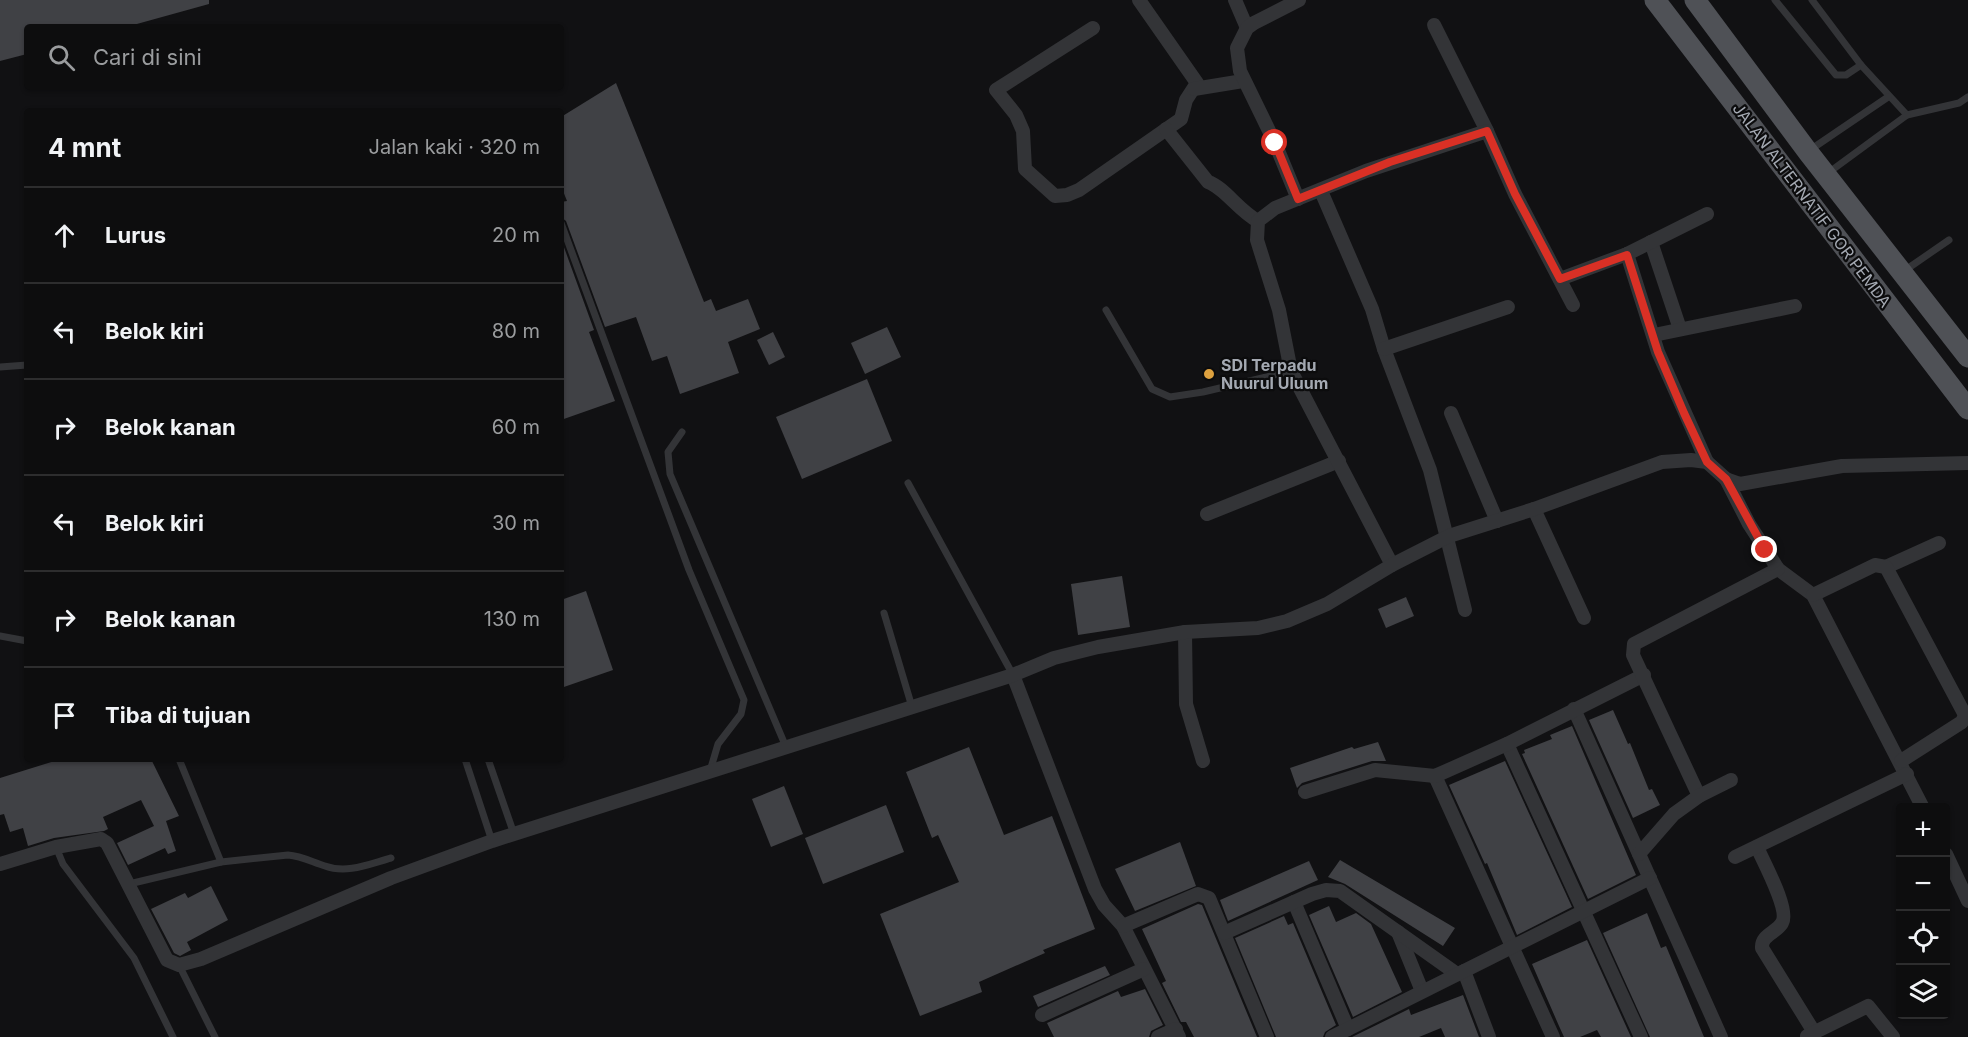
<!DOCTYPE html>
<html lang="id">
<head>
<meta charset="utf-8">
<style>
	:root { --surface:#0d0d0e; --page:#1b1b1c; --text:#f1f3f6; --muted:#9a9c9e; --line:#2d2d2e }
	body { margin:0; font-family:Inter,sans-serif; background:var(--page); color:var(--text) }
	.controls { position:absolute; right:18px; bottom:18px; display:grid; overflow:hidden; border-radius:6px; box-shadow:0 2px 4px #0004 }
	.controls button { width:54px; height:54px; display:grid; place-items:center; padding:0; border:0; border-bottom:2px solid var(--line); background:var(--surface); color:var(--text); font:30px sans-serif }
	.stop { position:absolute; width:18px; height:18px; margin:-14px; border:4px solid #d93025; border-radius:50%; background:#fff }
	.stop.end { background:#d93025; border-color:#fff; box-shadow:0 2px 6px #0008 }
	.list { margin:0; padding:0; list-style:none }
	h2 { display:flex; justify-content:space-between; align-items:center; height:78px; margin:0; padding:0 24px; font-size:26px }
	h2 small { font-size:20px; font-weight:400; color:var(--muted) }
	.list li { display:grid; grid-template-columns:39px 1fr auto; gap:18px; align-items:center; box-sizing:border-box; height:96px; padding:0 24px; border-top:2px solid var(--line) }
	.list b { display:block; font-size:22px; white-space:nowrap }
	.list em { font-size:20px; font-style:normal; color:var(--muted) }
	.icon { flex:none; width:33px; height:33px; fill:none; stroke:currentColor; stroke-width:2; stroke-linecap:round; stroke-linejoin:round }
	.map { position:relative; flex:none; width:1968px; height:1037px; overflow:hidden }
	.search { position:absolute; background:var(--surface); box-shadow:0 2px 4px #0004; left:24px; top:24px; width:540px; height:66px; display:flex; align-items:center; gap:15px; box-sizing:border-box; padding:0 21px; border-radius:6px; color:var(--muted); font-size:22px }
	.panel { position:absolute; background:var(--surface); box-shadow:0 2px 4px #0004; left:24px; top:108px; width:540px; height:654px; border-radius:6px }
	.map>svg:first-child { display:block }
	.building { fill:#404145 }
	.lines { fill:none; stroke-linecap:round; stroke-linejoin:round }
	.service { stroke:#333437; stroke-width:7 }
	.minor { stroke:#333437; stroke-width:14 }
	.primary { stroke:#4f5156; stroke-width:21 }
	.route { stroke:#d93025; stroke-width:8 }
	.poi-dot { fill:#dda13f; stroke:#0c0c0d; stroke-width:2 }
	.labels { text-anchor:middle; stroke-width:4.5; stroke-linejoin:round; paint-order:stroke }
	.street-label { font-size:16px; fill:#a4a9b2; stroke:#0c0c0d }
	.poi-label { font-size:16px; font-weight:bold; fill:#a4a9b2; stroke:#0c0c0d; text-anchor:start }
</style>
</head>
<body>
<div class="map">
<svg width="1968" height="1037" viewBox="0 0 1968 1037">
	<rect width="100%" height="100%" fill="#111113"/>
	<g class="building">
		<polygon points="0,0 209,0 209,4 126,27 27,27 27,54 0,61"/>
		<polygon points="616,83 704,302 711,299 716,311 748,299 760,329 728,342 739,373 680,394 667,356 652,361 636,317 605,327 566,221 561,217 561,202 567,201 561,186 561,117"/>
		<polygon points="561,239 594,330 589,332 615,401 561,420"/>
		<polygon points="887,327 901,357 865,374 851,343"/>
		<polygon points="773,332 785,357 769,365 757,340"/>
		<polygon points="867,379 892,441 802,479 776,417"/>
		<polygon points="1122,576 1130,627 1078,635 1071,584"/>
		<polygon points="586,591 613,670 561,688 561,600"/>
		<polygon points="1406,597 1414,616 1386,628 1378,609"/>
		<polygon points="1613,710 1628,744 1630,743 1649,790 1652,789 1660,805 1633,818 1589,720"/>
		<polygon points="1572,726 1636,875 1588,899 1522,754 1525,753 1524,750 1552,739 1550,735"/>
		<polygon points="1378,742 1386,761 1372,761 1302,783 1297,788 1290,768 1352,747 1354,749"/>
		<polygon points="969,747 1004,835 1052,816 1095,929 1043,950 1045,953 979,982 982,992 920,1016 880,914 959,882 938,835 932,838 906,772"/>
		<polygon points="61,759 151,759 179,816 166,821 176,851 168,854 165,848 128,865 117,843 154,826 141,800 103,817 108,829 104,831 54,838 28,846 23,828 10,832 4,814 0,815 0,778"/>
		<polygon points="1505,761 1572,907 1517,935 1487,863 1485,864 1449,785"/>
		<polygon points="784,786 803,834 771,847 752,799"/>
		<polygon points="886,805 904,852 823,884 805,838"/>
		<polygon points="1180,842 1196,886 1135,911 1115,869"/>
		<polygon points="1340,860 1455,928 1443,946 1345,884 1328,877"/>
		<polygon points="1309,861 1318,880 1228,921 1220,900"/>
		<polygon points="211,886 228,920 187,942 191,950 180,956 174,953 151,909 185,893 188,898"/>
		<polygon points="1198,904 1202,905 1257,1037 1194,1037 1186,1022 1181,1022 1162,983 1166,981 1142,929"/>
		<polygon points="1329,906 1336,922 1356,913 1371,924 1402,992 1353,1017 1309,915"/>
		<polygon points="1647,913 1661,948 1666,946 1704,1037 1650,1037 1603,933"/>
		<polygon points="1284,916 1288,925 1293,923 1336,1025 1325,1032 1323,1037 1276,1037 1235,938"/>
		<polygon points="1587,940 1631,1037 1601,1037 1597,1030 1580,1037 1564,1037 1559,1026 1532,964"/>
		<polygon points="1105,966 1110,975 1038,1007 1033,996"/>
		<polygon points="1145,989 1163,1025 1151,1031 1149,1037 1054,1037 1047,1023 1118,991 1121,997"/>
		<polygon points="1463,995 1479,1037 1445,1037 1441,1028 1419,1037 1352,1037 1409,1009 1411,1015"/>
	</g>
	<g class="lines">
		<g class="service">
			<polyline points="1775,0 1836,75 1846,75 1861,65"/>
			<polyline points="1812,0 1861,65 1907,115 1959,103 1968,97"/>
			<polyline points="1810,150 1888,97"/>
			<polyline points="1828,173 1907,115"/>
			<polyline points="561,223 689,570 744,700 741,714 718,744 710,771"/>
			<polyline points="1904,271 1949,240"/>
			<polyline points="1106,310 1152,389 1170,397 1203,392 1291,371"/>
			<polyline points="0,367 27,365"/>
			<polyline points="682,432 668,452 670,474 786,747"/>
			<polyline points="908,483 1013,675"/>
			<polyline points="884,613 912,707"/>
			<polyline points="0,636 27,641"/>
			<polyline points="465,759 492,841"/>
			<polyline points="488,759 514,834"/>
			<polyline points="56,847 63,864 134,958 173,1037"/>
			<path d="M221 862 288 855C302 856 312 862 325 866 347 874 369 864 391 858"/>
			<polyline points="129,884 221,862 179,759"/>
			<polyline points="179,965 215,1037"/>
		</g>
		<g class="minor">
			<polyline points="1235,0 1247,28"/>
			<polyline points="1434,25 1487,131"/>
			<polyline points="1093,28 996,90 1016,115 1023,131 1025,169 1055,196 1067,195 1079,190 1181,119 1186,100 1197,83 1139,0"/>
			<polyline points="1194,89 1243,81"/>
			<path d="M1166 129 1208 182C1224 187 1239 211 1258 221"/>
			<polyline points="1321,191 1372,309 1384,349 1430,470 1465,610"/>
			<polyline points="1298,199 1275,143 1240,71 1237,48 1247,28 1254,23 1299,0"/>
			<polyline points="1651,242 1680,329"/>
			<polyline points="1627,254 1658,352 1707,462"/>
			<polyline points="1560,279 1627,254 1707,214"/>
			<polyline points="1654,335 1795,306"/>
			<polyline points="1384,349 1508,307"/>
			<polyline points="1451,413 1497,521"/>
			<polyline points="1726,479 1749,524 1778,569 1813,595 1923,808"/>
			<polyline points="1534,509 1584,618"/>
			<polyline points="1207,514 1339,461"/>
			<polyline points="1392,565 1291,371 1279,310 1257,240 1258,221 1275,208 1366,171 1487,131 1515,194 1573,305"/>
			<polyline points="1886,567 1939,543"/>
			<polyline points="1813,595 1875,565 1886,567 1965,715 1962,722 1901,761"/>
			<polyline points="1185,632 1186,704 1203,761"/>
			<polyline points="1013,675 1095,889 1104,905 1123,926 1179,1037"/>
			<polyline points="1574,709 1721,1037"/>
			<polyline points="1507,744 1641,1037"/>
			<polyline points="1435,776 1553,1037"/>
			<polyline points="1305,792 1375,770 1435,776 1507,744 1644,675"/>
			<polyline points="1699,796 1633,655 1634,644 1778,569"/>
			<path d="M1757 847C1764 863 1790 910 1782 923 1776 933 1761 935 1762 948L1814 1032 1813 1037"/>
			<polyline points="1639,854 1674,814 1699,796 1731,780"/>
			<polyline points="1946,854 1968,901"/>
			<polyline points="1735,857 1907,774"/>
			<polyline points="0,864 56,847 101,839 107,843 167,960 179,965 201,959 391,878 492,841 1013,675 1054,658 1098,647 1185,632 1258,628 1287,621 1327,604 1392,565 1449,536 1534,509 1662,462 1691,460 1707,462 1726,479 1740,484 1842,466 1968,463"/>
			<polyline points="1294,902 1348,1029"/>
			<polyline points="1123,926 1198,894 1209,898 1267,1037"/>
			<polyline points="1398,932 1422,991"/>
			<polyline points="1224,933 1312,894 1326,890 1340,891 1457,974"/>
			<polyline points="1464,971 1489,1037"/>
			<polyline points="1042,1015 1144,969"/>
			<polyline points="1807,1036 1868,1006 1893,1037"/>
			<polyline points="1158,1037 1176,1029"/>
			<polyline points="1332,1037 1650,878"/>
		</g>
		<g class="primary">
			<polyline points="1655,0 1968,409"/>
			<polyline points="1695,0 1808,152 1968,357"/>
		</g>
	</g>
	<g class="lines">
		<polyline class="route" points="1275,143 1298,199 1390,162 1487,131 1515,194 1560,279 1627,255 1658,352 1684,413 1707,462 1726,479 1765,550"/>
	</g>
	<circle class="poi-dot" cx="1209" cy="374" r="6"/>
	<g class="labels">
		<g class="street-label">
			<text transform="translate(1812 205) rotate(53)" y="6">JALAN ALTERNATIF GOR PEMDA</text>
		</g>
		<g class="poi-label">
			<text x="1221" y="371">SDI Terpadu<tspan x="1221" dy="18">Nuurul Uluum</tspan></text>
		</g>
	</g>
</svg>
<div class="controls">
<button>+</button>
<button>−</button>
<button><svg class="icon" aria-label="locate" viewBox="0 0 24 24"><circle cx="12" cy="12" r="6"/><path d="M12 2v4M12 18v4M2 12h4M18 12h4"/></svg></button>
<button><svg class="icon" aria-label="layers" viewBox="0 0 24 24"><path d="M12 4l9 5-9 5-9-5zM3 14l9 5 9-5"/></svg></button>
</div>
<div class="stop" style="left:1275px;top:143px"></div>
<div class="stop end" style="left:1765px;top:550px"></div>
<div class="search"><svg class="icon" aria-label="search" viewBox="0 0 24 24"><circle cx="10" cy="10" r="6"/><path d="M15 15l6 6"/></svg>Cari di sini</div>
<section class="panel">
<h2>4 mnt<small>Jalan kaki · 320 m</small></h2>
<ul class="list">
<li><svg class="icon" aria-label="ahead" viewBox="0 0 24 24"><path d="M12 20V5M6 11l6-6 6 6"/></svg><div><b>Lurus</b></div><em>20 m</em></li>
<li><svg class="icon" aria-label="left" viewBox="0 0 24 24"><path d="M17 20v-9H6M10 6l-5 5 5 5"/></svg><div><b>Belok kiri</b></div><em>80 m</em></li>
<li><svg class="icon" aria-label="right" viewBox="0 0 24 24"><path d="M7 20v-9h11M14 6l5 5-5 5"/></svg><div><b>Belok kanan</b></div><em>60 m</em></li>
<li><svg class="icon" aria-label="left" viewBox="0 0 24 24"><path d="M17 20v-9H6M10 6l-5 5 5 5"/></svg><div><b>Belok kiri</b></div><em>30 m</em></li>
<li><svg class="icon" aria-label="right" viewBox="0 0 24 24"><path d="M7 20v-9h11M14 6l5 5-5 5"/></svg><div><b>Belok kanan</b></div><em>130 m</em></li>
<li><svg class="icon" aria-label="arrive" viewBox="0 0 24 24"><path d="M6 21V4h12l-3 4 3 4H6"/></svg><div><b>Tiba di tujuan</b></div></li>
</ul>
</section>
</div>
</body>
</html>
